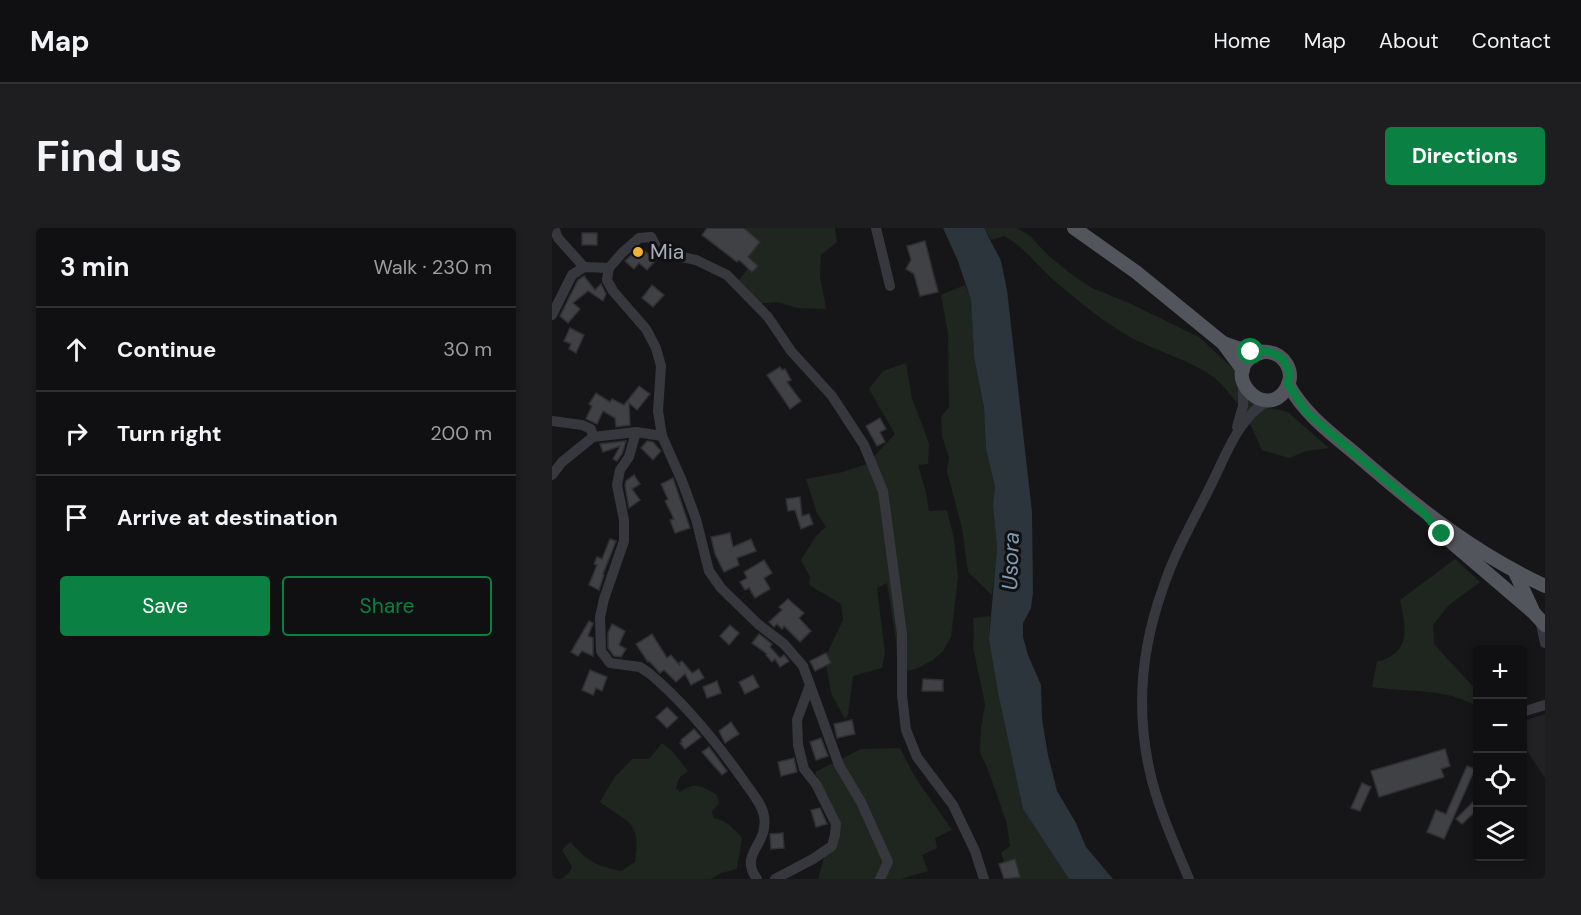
<!DOCTYPE html>
<html lang="en">
<head>
<meta charset="utf-8">
<style>
	:root { --surface:#101012; --page:#1e1e20; --text:#f1f3f6; --muted:#9c9d9f; --line:#303032; --accent:#0b8043 }
	body { margin:0; font-family:"DM Sans",sans-serif; background:var(--page); color:var(--text) }
	.controls { position:absolute; right:18px; bottom:18px; display:grid; overflow:hidden; border-radius:6px; box-shadow:0 3px 9px #0003 }
	.controls button { width:54px; height:54px; display:grid; place-items:center; padding:0; border:0; border-bottom:2px solid var(--line); background:var(--surface); color:var(--text); font:30px sans-serif }
	.stop { position:absolute; width:18px; height:18px; margin:-14px; border:4px solid #0b8043; border-radius:50%; background:#fff }
	.stop.end { background:#0b8043; border-color:#fff; box-shadow:0 2px 6px #0008 }
	.list { margin:0; padding:0; list-style:none }
	h2 { display:flex; justify-content:space-between; align-items:center; height:78px; margin:0; padding:0 24px; font-size:26px }
	h2 small { font-size:20px; font-weight:400; color:var(--muted) }
	.list li { display:grid; grid-template-columns:39px 1fr auto; gap:18px; align-items:center; box-sizing:border-box; height:84px; padding:0 24px; border-top:2px solid var(--line) }
	.list b { display:block; font-size:22px; white-space:nowrap }
	.list em { font-size:20px; font-style:normal; color:var(--muted) }
	.actions { display:flex; gap:12px; padding:18px 24px }
	.actions a { flex:1; padding:14px 0; border:2px solid var(--accent); border-radius:6px; text-align:center; font-size:21px; color:var(--accent) }
	.actions .main { background:var(--accent); color:#fff }
	.icon { flex:none; width:33px; height:33px; fill:none; stroke:currentColor; stroke-width:2; stroke-linecap:round; stroke-linejoin:round }
	.map { position:relative; flex:none; width:993px; height:651px; overflow:hidden; border-radius:6px }
	header { display:flex; align-items:center; gap:36px; box-sizing:border-box; height:84px; padding:0 30px; background:var(--surface); border-bottom:2px solid var(--line) }
	header strong { font-size:28px }
	nav { display:flex; gap:33px; margin-inline-start:auto; font-size:21px }
	.intro { display:flex; align-items:center; justify-content:space-between; box-sizing:border-box; height:144px; padding:0 36px }
	h1 { margin:0; font-size:42px }
	.button { padding:15px 27px; border-radius:6px; background:var(--accent); color:#fff; font-size:21px; font-weight:700 }
	main { display:flex; gap:36px; padding:0 36px }
	aside { flex:1; background:var(--surface); border-radius:6px; box-shadow:0 3px 9px #0003 }
	.map>svg:first-child { display:block }
	.built { fill:#222225 }
	.green { fill:#1e261f }
	.water { fill:#2c353c }
	.building { fill:#404145; stroke:#303034; stroke-width:1.5 }
	.lines { fill:none; stroke-linecap:round; stroke-linejoin:round }
	.minor { stroke:#37383d; stroke-width:10 }
	.major { stroke:#53555c; stroke-width:14 }
	.route { stroke:#0b8043; stroke-width:8 }
	.poi-dot { fill:#f2b134; stroke:#111113; stroke-width:2 }
	.labels { text-anchor:middle; stroke-width:6; stroke-linejoin:round; paint-order:stroke }
	.poi-label { font-size:21px; fill:#a8adb8; stroke:#111113; text-anchor:start }
	.water-label { font-size:22px; font-style:italic; fill:#7f9bb3; stroke:#111113 }
</style>
</head>
<body>
<header>
<strong>Map</strong>
<nav><a>Home</a><a>Map</a><a>About</a><a>Contact</a></nav>
</header>
<div class="intro"><h1>Find us</h1><a class="button">Directions</a></div>
<main>
<aside>
<h2>3 min<small>Walk · 230 m</small></h2>
<ul class="list">
<li><svg class="icon" aria-label="ahead" viewBox="0 0 24 24"><path d="M12 20V5M6 11l6-6 6 6"/></svg><div><b>Continue</b></div><em>30 m</em></li>
<li><svg class="icon" aria-label="right" viewBox="0 0 24 24"><path d="M7 20v-9h11M14 6l5 5-5 5"/></svg><div><b>Turn right</b></div><em>200 m</em></li>
<li><svg class="icon" aria-label="arrive" viewBox="0 0 24 24"><path d="M6 21V4h12l-3 4 3 4H6"/></svg><div><b>Arrive at destination</b></div></li>
</ul>
<div class="actions"><a class="main">Save</a><a>Share</a></div>
</aside>
<div class="map">
<svg width="993" height="651" viewBox="0 0 993 651">
	<rect width="100%" height="100%" fill="#161618"/>
	<polygon class="built" points="993,486 993,550 970,515 971,493"/>
	<g class="green">
		<polygon points="182,0 283,0 285,14 269,27 268,48 274,81 245,80 225,74 204,76 186,53 198,38"/>
		<path d="M432 0H465L478 8 496 27 519 46 540 60 577 75 647 109 688 147 707 178C718 181 728 181 737 185L777 220 754 223 737 230 710 222C698 194 688 175 666 153 647 135 604 123 580 110 554 96 529 75 506 56 488 41 473 19 452 8L439 12Z"/>
		<polygon points="413,57 419,72 422,129 432,180 434,221 443,259 441,277 445,319 440,367 416,344 410,300 395,243 397,230 390,208 389,189 397,179 396,105 389,67"/>
		<polygon points="354,135 360,170 377,216 376,236 366,237 374,264 377,283 395,282 402,311 406,349 399,409 391,423 381,432 366,440 346,446 344,411 335,355 325,360 333,425 330,440 301,448 296,487 293,491 279,465 273,430 291,392 289,376 257,357 258,349 249,332 264,308 274,299 265,285 254,251 291,244 315,236 343,206 317,161 331,143"/>
		<path d="M903 331 928 354 896 378 881 397 882 416 925 463V478C889 459 859 465 820 459L825 434C860 424 854 401 848 372Z"/>
		<polygon points="438,388 437,411 471,581 517,651 458,651 449,625 458,618 455,596 435,539 428,525 429,500 433,476 421,419 422,405 421,390"/>
		<path d="M110 515 120 523 136 543 127 550 124 560 128 564C143 553 150 558 165 567L167 575 160 584 162 590C175 593 181 599 190 610L185 641 169 645 159 651H10L17 645 20 639 10 622 18 614C36 633 43 638 69 643L83 634C89 593 78 596 48 574L62 550 80 531H97Z"/>
		<path d="M348 520 363 549 400 602 383 610 385 620 370 627 376 643 349 651H266C272 627 284 601 277 575 275 565 267 554 263 544L309 521Z"/>
	</g>
	<polygon class="water" points="391,0 432,0 449,33 455,62 480,284 481,364 479,380 471,395 471,409 476,427 489,457 490,491 496,527 505,563 524,595 534,619 561,651 517,651 471,581 446,464 437,411 445,319 441,277 443,259 434,221 432,180 422,129 419,72 406,33"/>
	<g class="building">
		<polygon points="155,0 192,0 208,14 196,29 206,38 200,44 187,32 185,34 150,7"/>
		<rect x="30" y="5" width="15" height="12"/>
		<polygon points="373,13 386,64 368,68 362,46 354,41 359,32 355,18"/>
		<polygon points="88,19 104,32 95,42 87,35 82,41 73,33"/>
		<polygon points="32,48 43,62 49,56 54,66 51,73 36,63 21,75 28,81 16,95 8,88 26,52"/>
		<polygon points="100,57 112,67 101,79 90,70"/>
		<polygon points="18,100 32,107 24,125 17,121 19,116 12,113"/>
		<polygon points="228,139 230,142 233,141 239,152 235,154 249,173 238,181 215,147"/>
		<polygon points="87,158 98,166 85,182 77,175 78,197 64,199 63,190 51,183 45,196 34,191 40,178 37,176 44,165 58,174 60,171 72,177"/>
		<polygon points="328,190 334,201 328,204 333,214 325,218 314,198"/>
		<polygon points="74,213 70,226 65,233 61,231 68,218 51,224 48,216"/>
		<polygon points="95,213 101,214 109,223 101,232 89,220"/>
		<polygon points="82,247 88,256 80,261 88,272 77,280 73,257 74,253"/>
		<polygon points="121,250 138,300 123,305 118,292 122,291 113,273 116,271 109,256"/>
		<polygon points="248,269 250,288 257,286 261,296 249,301 243,282 236,283 234,271"/>
		<polygon points="178,305 181,319 199,311 204,323 185,330 187,337 172,344 163,326 159,309"/>
		<polygon points="58,311 64,313 51,346 52,347 47,362 37,357 45,337 42,336 45,329 50,331"/>
		<polygon points="212,332 220,345 212,350 218,361 203,370 197,360 193,362 188,354 195,350 192,344"/>
		<polygon points="236,371 252,385 247,390 259,403 248,414 232,398 230,401 225,396 222,399 217,394 230,382 227,379"/>
		<polygon points="37,393 41,395 36,408 41,410 41,428 30,423 26,428 19,424"/>
		<polygon points="60,396 73,403 67,417 74,421 69,429 62,428 56,420 56,405"/>
		<polygon points="178,397 187,405 177,417 168,408"/>
		<polygon points="100,406 115,430 119,427 128,438 127,435 130,433 140,445 147,441 152,450 139,457 133,446 124,454 112,442 108,445 97,433 96,434 84,416"/>
		<polygon points="207,406 220,416 218,419 228,430 232,427 237,433 228,439 223,431 220,434 214,427 215,426 200,415"/>
		<polygon points="274,425 279,435 263,443 258,433"/>
		<polygon points="38,442 55,449 50,463 44,460 41,467 30,462"/>
		<polygon points="201,447 207,459 193,466 187,454"/>
		<polygon points="371,451 391,452 391,463 370,463"/>
		<polygon points="165,453 169,465 155,470 151,459"/>
		<polygon points="115,479 126,490 115,500 104,489"/>
		<polygon points="300,492 303,506 285,510 282,496"/>
		<polygon points="179,494 187,506 173,515 167,503"/>
		<polygon points="142,501 149,509 133,521 128,515 130,514 129,512"/>
		<polygon points="269,510 276,528 264,532 258,514"/>
		<polygon points="157,519 175,543 170,547 150,524"/>
		<polygon points="893,521 898,538 889,541 892,549 827,569 819,543"/>
		<polygon points="242,530 245,544 229,548 226,534"/>
		<polygon points="915,538 923,541 892,611 875,604 884,582 894,586"/>
		<polygon points="810,555 819,559 808,583 799,580"/>
		<polygon points="926,569 926,581 910,596 904,591"/>
		<polygon points="268,580 275,596 264,599 259,582"/>
		<polygon points="231,605 232,620 219,621 218,606"/>
		<polygon points="463,631 468,649 452,651 447,636"/>
	</g>
	<g class="lines">
		<g class="minor">
			<polyline points="2,0 6,10 32,39"/>
			<polyline points="324,0 338,58"/>
			<polyline points="99,9 87,10 70,25 57,40 55,52 61,63 94,101 104,120 109,138 106,183 110,208 130,253 144,291 157,343 169,360 206,396 232,416 251,438 258,457 245,492 246,517 252,541 264,556 284,596 283,607 280,618 261,631 223,651"/>
			<polyline points="99,9 105,20 116,26 144,32 175,47 216,89 239,123 280,168 312,217 331,263 350,406 350,467 354,502 365,529 401,577 423,623 432,651"/>
			<polyline points="0,87 20,47 32,39 57,40"/>
			<polyline points="0,193 30,197 39,201 41,209 84,204 110,208"/>
			<polyline points="685,199 691,178 691,156"/>
			<path d="M84 204 77 229 68 242 65 257 72 292V313L52 371 48 389 49 423 58 435 88 439 97 445C134 476 166 516 194 556 200 565 210 576 212 588 217 618 186 625 205 651"/>
			<polyline points="0,247 10,234 41,209"/>
			<polyline points="988,392 993,415"/>
			<polyline points="258,457 287,537 309,574 336,634 328,651"/>
			<polyline points="970,484 993,477"/>
			<path d="M637 651C622 615 605 578 597 540 584 479 590 418 611 360 622 326 641 293 657 261 673 230 686 189 717 172"/>
		</g>
		<g class="major">
			<polyline points="522,0 584,44 671,115 691,142"/>
			<path d="M671 115C680 118 689 122 698 123 704 124 710 123 716 124 733 126 743 144 735 159 714 199 660 139 711 124"/>
			<path d="M736 156C753 187 780 206 806 228 866 280 920 324 993 358"/>
			<polyline points="892,308 982,385 993,397"/>
			<polyline points="963,344 981,383"/>
		</g>
	</g>
	<g class="lines">
		<polyline class="route" points="699,124 718,124 730,130 737,143 736,156 754,184 869,282 890,306"/>
	</g>
	<circle class="poi-dot" cx="86" cy="24" r="6"/>
	<g class="labels">
		<g class="poi-label">
			<text x="98" y="31">Mia</text>
		</g>
		<g class="water-label">
			<text transform="translate(458 333) rotate(-88)" y="8">Usora</text>
		</g>
	</g>
</svg>
<div class="controls">
<button>+</button>
<button>−</button>
<button><svg class="icon" aria-label="locate" viewBox="0 0 24 24"><circle cx="12" cy="12" r="6"/><path d="M12 2v4M12 18v4M2 12h4M18 12h4"/></svg></button>
<button><svg class="icon" aria-label="layers" viewBox="0 0 24 24"><path d="M12 4l9 5-9 5-9-5zM3 14l9 5 9-5"/></svg></button>
</div>
<div class="stop" style="left:699px;top:124px"></div>
<div class="stop end" style="left:890px;top:306px"></div>
</div>
</main>
</body>
</html>
